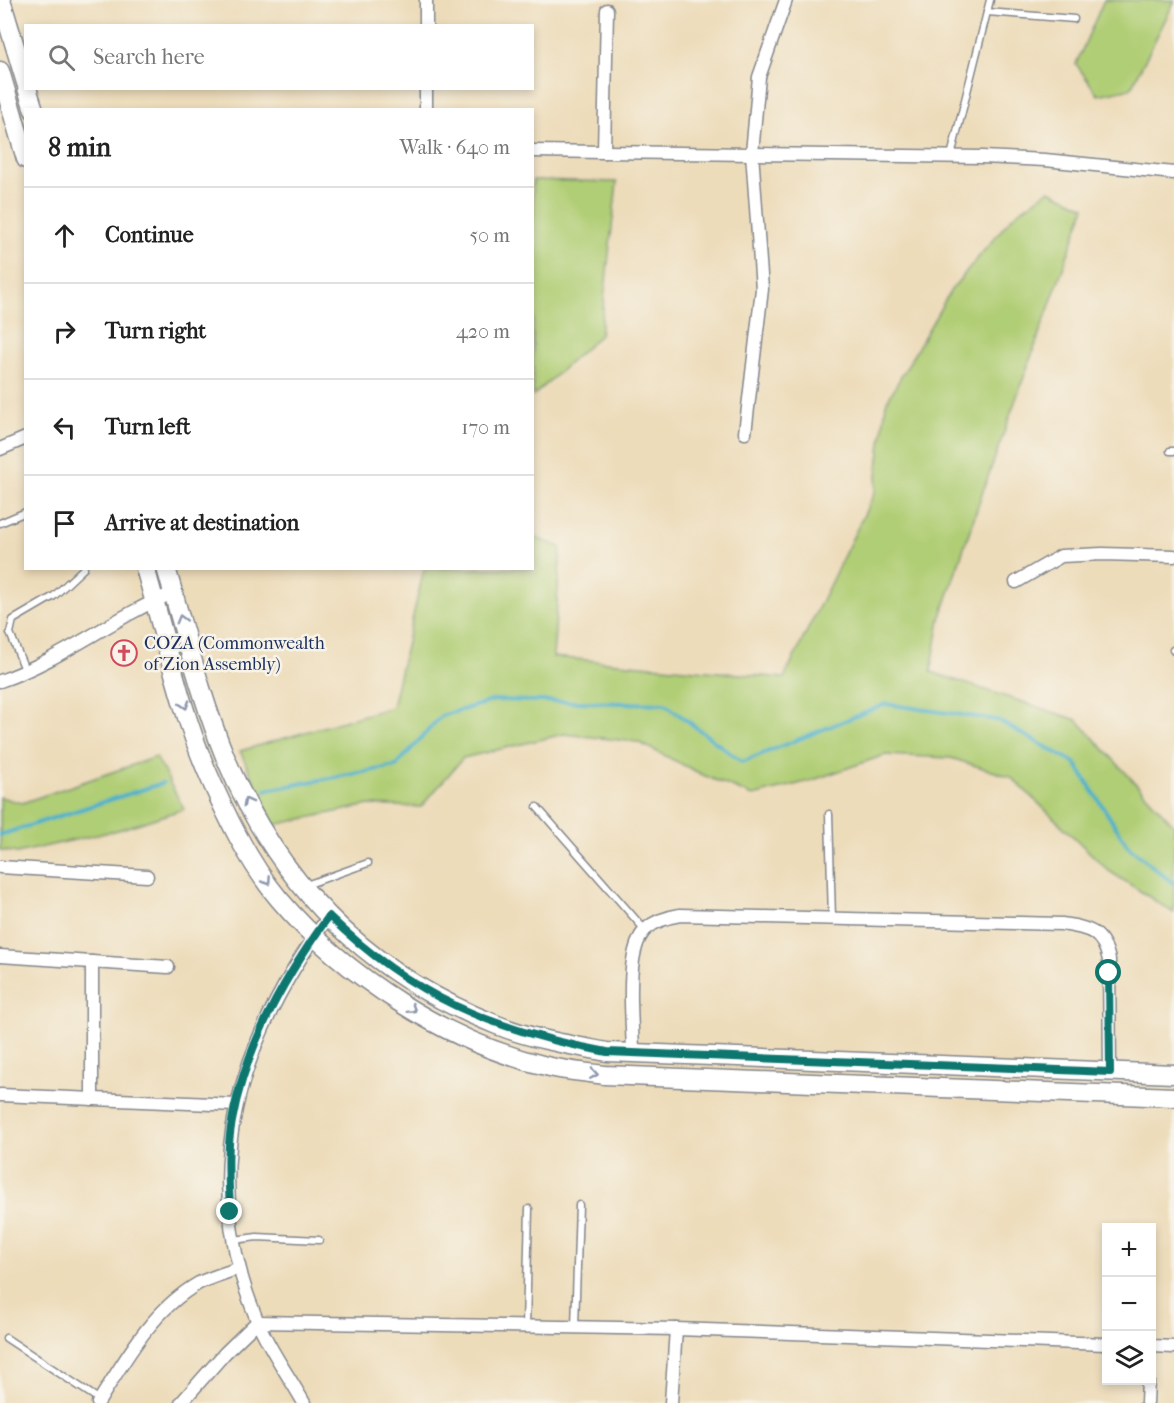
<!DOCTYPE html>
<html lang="en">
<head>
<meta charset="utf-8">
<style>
	:root { --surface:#fff; --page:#f6f6f6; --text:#222; --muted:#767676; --line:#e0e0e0 }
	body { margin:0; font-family:"IM FELL French Canon",serif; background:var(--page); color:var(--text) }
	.controls { position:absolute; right:18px; bottom:18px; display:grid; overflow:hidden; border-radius:0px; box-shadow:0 3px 9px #0003 }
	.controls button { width:54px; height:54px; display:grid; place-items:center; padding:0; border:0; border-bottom:2px solid var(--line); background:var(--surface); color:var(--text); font:30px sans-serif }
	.stop { position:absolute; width:18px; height:18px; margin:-14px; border:4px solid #0f766e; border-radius:50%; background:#fff }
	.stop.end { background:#0f766e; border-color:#fff; box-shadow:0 2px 6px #0008 }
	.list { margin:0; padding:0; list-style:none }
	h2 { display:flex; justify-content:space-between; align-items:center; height:78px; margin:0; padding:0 24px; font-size:26px }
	h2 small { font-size:20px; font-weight:400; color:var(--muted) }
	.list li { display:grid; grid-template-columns:39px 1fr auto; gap:18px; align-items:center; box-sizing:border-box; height:96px; padding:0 24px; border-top:2px solid var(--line) }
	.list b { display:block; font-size:22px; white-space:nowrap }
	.list em { font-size:20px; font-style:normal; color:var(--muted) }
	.icon { flex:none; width:33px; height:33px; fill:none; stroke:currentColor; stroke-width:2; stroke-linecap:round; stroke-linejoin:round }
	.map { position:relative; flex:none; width:1174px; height:1403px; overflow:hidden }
	.search { position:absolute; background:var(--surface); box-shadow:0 3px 9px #0003; left:24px; top:24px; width:510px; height:66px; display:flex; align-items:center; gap:15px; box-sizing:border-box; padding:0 21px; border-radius:0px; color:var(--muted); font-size:22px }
	.panel { position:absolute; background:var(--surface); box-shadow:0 3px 9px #0003; left:24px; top:108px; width:510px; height:462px; border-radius:0px }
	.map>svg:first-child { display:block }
	.green { fill:#b0ce75; stroke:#667e6a; stroke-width:1.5 }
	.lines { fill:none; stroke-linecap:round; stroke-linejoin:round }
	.stream { stroke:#4cb1cb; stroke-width:4 }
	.lane-casing { stroke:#84868c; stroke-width:9 }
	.street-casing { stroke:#84868c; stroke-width:15 }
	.secondary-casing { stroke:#84868c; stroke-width:21 }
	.lane { stroke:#fff; stroke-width:6 }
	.street { stroke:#fff; stroke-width:12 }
	.secondary { stroke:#fff; stroke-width:18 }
	.oneway { stroke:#8d97ae }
	.route { stroke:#0f766e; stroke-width:8 }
	.labels { text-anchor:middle; stroke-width:5; stroke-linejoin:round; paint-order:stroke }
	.poi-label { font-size:18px; fill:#1b2f5e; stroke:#f7f3e8; text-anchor:start }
</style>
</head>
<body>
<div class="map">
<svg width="1174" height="1403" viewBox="0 0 1174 1403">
	<rect width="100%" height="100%" fill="#f7f3e8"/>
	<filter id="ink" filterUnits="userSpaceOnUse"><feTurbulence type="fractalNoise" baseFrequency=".0167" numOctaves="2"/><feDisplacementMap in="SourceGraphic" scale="12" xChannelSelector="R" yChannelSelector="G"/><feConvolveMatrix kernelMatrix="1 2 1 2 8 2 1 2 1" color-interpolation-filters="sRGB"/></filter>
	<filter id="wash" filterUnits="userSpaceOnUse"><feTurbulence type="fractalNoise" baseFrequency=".008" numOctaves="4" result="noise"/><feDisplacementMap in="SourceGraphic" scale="24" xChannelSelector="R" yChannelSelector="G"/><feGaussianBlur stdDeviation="1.35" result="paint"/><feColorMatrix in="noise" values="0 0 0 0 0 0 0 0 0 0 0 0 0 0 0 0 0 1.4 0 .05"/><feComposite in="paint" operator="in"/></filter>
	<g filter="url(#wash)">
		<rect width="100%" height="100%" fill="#eddcba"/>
		<g class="green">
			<polygon points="1104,0 1174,0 1174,2 1131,88 1098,95 1076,64"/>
			<polygon points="533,180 617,182 600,335 533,396"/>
			<polygon points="1049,190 1085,207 984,488 940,619 931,672 1077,720 1174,825 1174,913 1109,871 1011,777 951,758 885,755 813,780 753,796 703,775 638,742 564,734 463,758 421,807 369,805 274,825 240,751 392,707 424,569 532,568 533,537 561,547 553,657 784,678 875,492 886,403 951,290 1013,216"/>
			<polygon points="156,757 184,809 118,830 17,853 0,850 0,797 22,803"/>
		</g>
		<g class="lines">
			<g class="stream">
				<polyline points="266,790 396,766 441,716 495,700 665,704 742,762 886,704 997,720 1075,763 1128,846 1174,884"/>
				<polyline points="0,835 163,783"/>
			</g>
		</g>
	</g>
	<g filter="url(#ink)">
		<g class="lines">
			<g class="lane-casing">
				<g id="lane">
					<polyline points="987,12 1074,19"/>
					<polyline points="951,156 990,0"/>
					<polyline points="1170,451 1174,451"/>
					<polyline points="0,523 26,512"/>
					<polyline points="1173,650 1174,651"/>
					<polyline points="26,672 10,633 13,620 54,596 84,568"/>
					<polyline points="537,807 645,930"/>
					<polyline points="829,814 832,918"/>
					<polyline points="306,885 368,863"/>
					<polyline points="234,1240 257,1237 319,1240"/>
					<polyline points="526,1326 529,1209"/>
					<polyline points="575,1327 579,1205"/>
					<polyline points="6,1338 100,1400"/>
				</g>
			</g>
			<g class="street-casing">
				<g id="street">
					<polyline points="426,26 426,0"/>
					<polyline points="426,110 426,88"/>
					<polyline points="532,151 982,157 1045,160 1174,173"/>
					<polyline points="604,152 607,10"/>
					<polyline points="745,433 762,289 752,153 759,77 786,0"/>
					<polyline points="0,449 26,438"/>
					<polyline points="1016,582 1061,556 1102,554 1174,556"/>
					<path d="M0 681C62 660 113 617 173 593"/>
					<polyline points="0,867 147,876"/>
					<polyline points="0,956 168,967"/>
					<path d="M633 1054C633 1024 623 951 646 929 656 920 668 917 680 915L1062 924C1089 928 1103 931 1109 960L1110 1072"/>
					<polyline points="0,1095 236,1105"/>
					<polyline points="92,1099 92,962"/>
					<polyline points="1152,1346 1174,1347"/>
					<path d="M98 1403C126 1358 152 1310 199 1283 211 1277 226 1273 239 1268"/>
					<polyline points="181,1403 225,1353 257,1322 676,1329 1106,1344"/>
					<path d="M304 1403C289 1376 269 1349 257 1320 195 1172 239 1040 329 916"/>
					<polyline points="671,1403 676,1329"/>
					<polyline points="1147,1403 1148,1380"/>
				</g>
			</g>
			<g class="secondary-casing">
				<g id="secondary">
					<polyline points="1,0 26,83"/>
					<polyline points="0,71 26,159"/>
					<polyline points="27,88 34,110"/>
					<path d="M145 568C165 635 179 705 206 769 225 813 248 862 279 899 344 976 448 1043 546 1066 565 1071 585 1072 604 1075L1174 1097"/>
					<path d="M166 568C185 632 201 698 226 759 279 885 369 975 497 1025 532 1039 570 1045 607 1052L1174 1074"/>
				</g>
			</g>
			<use href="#lane" class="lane"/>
			<use href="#street" class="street"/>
			<use href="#secondary" class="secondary"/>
		</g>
		<defs><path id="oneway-chevron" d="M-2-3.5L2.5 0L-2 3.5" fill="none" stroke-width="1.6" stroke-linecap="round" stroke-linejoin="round" transform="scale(1.5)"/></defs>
		<g class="oneway">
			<use href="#oneway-chevron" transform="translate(181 619) rotate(-106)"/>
			<use href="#oneway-chevron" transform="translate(185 705) rotate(72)"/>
			<use href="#oneway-chevron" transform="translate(247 802) rotate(-118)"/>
			<use href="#oneway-chevron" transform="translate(267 881) rotate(56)"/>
			<use href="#oneway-chevron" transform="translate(412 1009) rotate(32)"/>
			<use href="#oneway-chevron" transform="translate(594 1074) rotate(9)"/>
		</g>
	</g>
	<g class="lines" filter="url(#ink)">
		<path class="route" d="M230 1212C229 1182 226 1151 232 1121 245 1047 285 976 329 916 412 997 495 1031 607 1052L1110 1072 1109 973"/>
	</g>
	<defs>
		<g id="church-ring" transform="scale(1.35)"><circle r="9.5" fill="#f7f3e8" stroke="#d1495b" stroke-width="1.5"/><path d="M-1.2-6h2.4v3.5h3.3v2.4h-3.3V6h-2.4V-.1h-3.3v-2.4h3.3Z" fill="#d1495b"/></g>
	</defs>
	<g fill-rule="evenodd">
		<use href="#church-ring" x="124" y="653"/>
	</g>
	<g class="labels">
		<g class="poi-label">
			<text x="144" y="649">COZA (Commonwealth<tspan x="144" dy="21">of Zion Assembly)</tspan></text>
		</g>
	</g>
</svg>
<div class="controls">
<button>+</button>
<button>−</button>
<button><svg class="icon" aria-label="layers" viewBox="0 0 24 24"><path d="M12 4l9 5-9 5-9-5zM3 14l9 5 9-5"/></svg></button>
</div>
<div class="stop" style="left:1109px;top:973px"></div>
<div class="stop end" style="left:230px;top:1212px"></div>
<div class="search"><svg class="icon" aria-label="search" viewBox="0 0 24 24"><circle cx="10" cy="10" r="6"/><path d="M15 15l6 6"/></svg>Search here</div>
<section class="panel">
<h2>8 min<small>Walk · 640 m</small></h2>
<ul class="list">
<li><svg class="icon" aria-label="ahead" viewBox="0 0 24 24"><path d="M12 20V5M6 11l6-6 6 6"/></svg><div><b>Continue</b></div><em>50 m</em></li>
<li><svg class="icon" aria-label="right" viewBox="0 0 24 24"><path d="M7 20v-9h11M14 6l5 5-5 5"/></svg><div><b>Turn right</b></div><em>420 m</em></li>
<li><svg class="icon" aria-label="left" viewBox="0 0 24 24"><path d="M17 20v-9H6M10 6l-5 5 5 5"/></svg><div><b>Turn left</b></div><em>170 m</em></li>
<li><svg class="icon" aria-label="arrive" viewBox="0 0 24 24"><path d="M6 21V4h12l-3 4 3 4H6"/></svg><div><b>Arrive at destination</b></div></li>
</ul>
</section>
</div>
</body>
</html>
